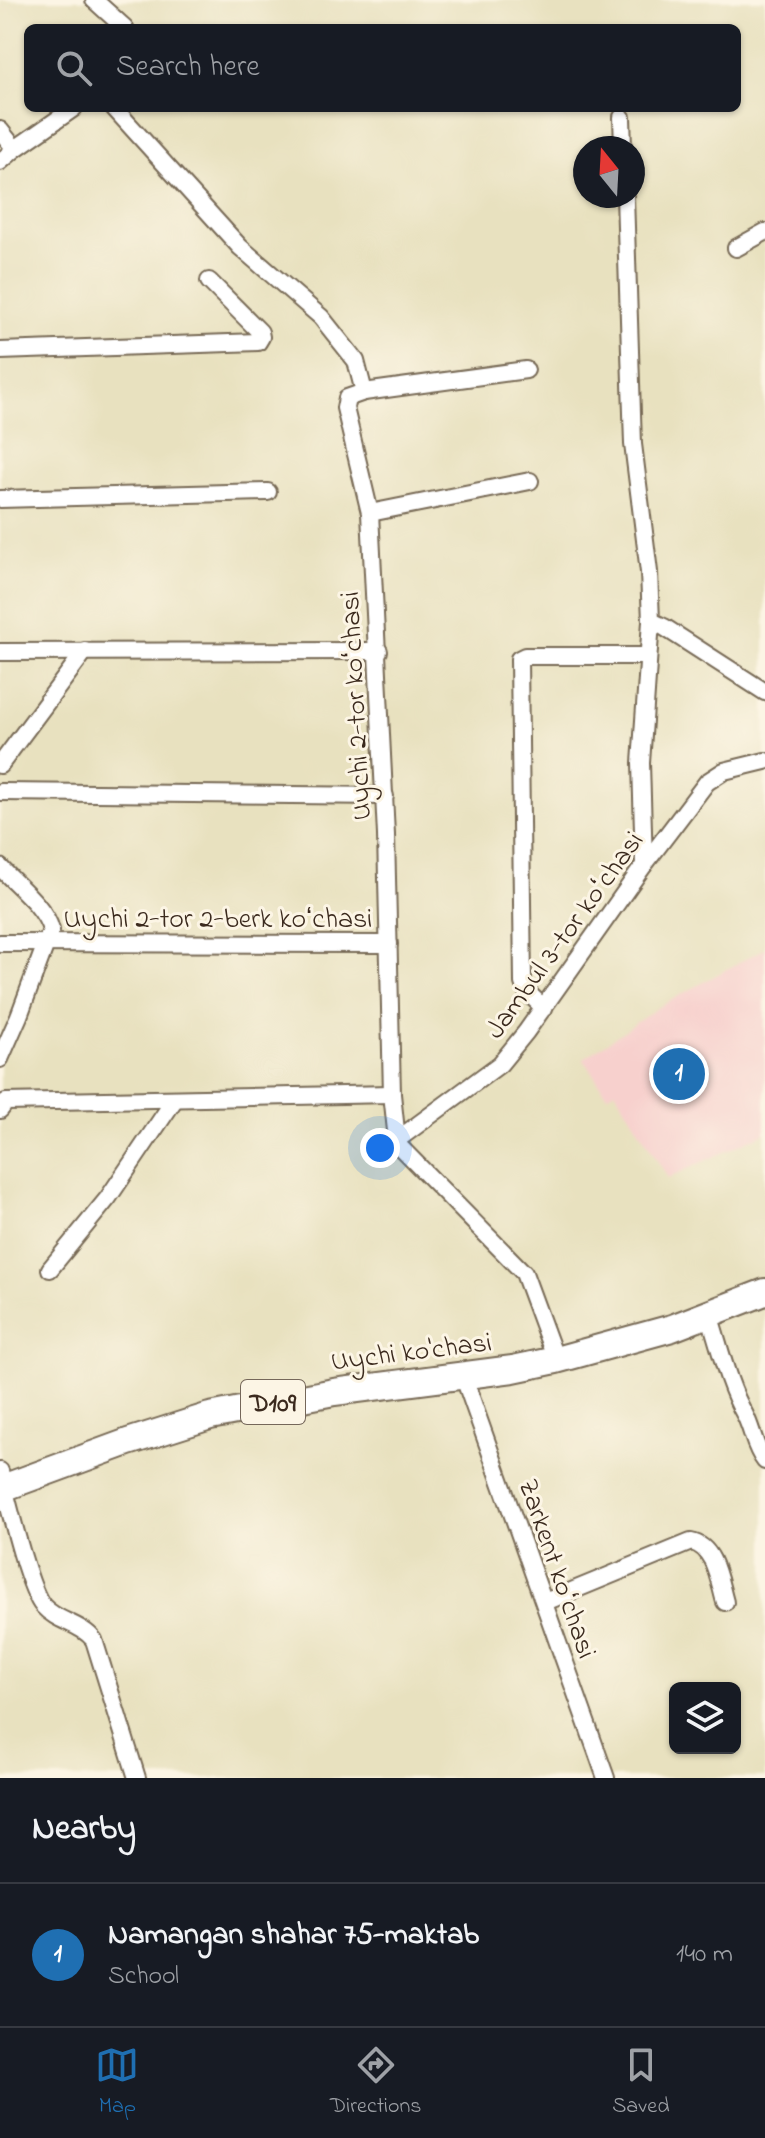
<!DOCTYPE html>
<html lang="en">
<head>
<meta charset="utf-8">
<style>
	:root { --surface:#171b24; --page:#20242c; --text:#f1f3f6; --muted:#9ea1a6; --line:#363941; --accent:#1f6fb2 }
	body { margin:0; font-family:"Indie Flower",sans-serif; background:var(--page); color:var(--text) }
	.controls { position:absolute; right:24px; bottom:24px; display:grid; overflow:hidden; border-radius:12px; box-shadow:0 2px 6px #0004 }
	.controls button { width:72px; height:72px; display:grid; place-items:center; padding:0; border:0; border-bottom:2px solid var(--line); background:var(--surface); color:var(--text); font:40px sans-serif }
	.compass { position:absolute; left:573px; top:136px; width:72px; height:72px; border-radius:50%; background:var(--surface); box-shadow:0 2px 6px #0004; rotate:342deg }
	.you { position:absolute; left:380px; top:1148px; width:28px; height:28px; margin:-20px; border:6px solid #fff; border-radius:50%; background:#1a73e8; box-shadow:0 0 0 12px #1a73e833 }
	.badge { display:grid; place-items:center; width:52px; height:52px; border-radius:50%; background:var(--accent); color:#fff; font-size:26px; font-weight:700 }
	.pin { position:absolute; translate:-50% -50%; border:4px solid #fff; box-shadow:0 2px 8px #0006 }
	.list { margin:0; padding:0; list-style:none }
	h2 { display:flex; justify-content:space-between; align-items:center; height:104px; margin:0; padding:0 32px; font-size:34px }
	h2 small { font-size:26px; font-weight:400; color:var(--muted) }
	.list li { display:grid; grid-template-columns:52px 1fr auto; gap:24px; align-items:center; box-sizing:border-box; height:144px; padding:0 32px; border-top:2px solid var(--line) }
	.list b { display:block; font-size:30px; white-space:nowrap }
	.list p { margin:0; font-size:26px; white-space:nowrap; color:var(--muted) }
	.list em { font-size:26px; font-style:normal; color:var(--muted) }
	.icon { flex:none; width:44px; height:44px; fill:none; stroke:currentColor; stroke-width:2; stroke-linecap:round; stroke-linejoin:round }
	.map { position:relative; flex:none; width:765px; height:1778px; overflow:hidden }
	.search { position:absolute; background:var(--surface); box-shadow:0 2px 6px #0004; left:24px; right:24px; top:24px; height:88px; display:flex; align-items:center; gap:20px; box-sizing:border-box; padding:0 28px; border-radius:12px; color:var(--muted); font-size:30px }
	.sheet { height:248px; background:var(--surface) }
	nav { display:flex; justify-content:space-around; align-items:center; box-sizing:border-box; height:112px; border-top:2px solid var(--line); background:var(--surface); font-size:22px; color:var(--muted) }
	nav a { display:grid; justify-items:center; gap:4px }
	nav .on { color:var(--accent) }
	.map>svg:first-child { display:block }
	.built { fill:#f7d0cd }
	.lines { fill:none; stroke-linecap:round; stroke-linejoin:round }
	.minor-casing { stroke:#786a56; stroke-width:20 }
	.primary-casing { stroke:#786a56; stroke-width:30 }
	.minor { stroke:#fff; stroke-width:16 }
	.primary { stroke:#fff; stroke-width:26 }
	.labels { text-anchor:middle; stroke-width:6; stroke-linejoin:round; paint-order:stroke }
	.shield { fill:#fcf5e5; stroke:#75675a; stroke-width:2 }
	.shield-label { font-size:26px; font-weight:bold; fill:#3b2a1e }
	.street-label { font-size:28px; fill:#3b2a1e; stroke:#fcf5e5 }
</style>
</head>
<body>
<div class="map">
<svg width="765" height="1778" viewBox="0 0 765 1778">
	<rect width="100%" height="100%" fill="#fcf5e5"/>
	<filter id="ink" filterUnits="userSpaceOnUse"><feTurbulence type="fractalNoise" baseFrequency=".0125" numOctaves="2"/><feDisplacementMap in="SourceGraphic" scale="16" xChannelSelector="R" yChannelSelector="G"/><feConvolveMatrix kernelMatrix="1 2 1 2 8 2 1 2 1" color-interpolation-filters="sRGB"/></filter>
	<filter id="wash" filterUnits="userSpaceOnUse"><feTurbulence type="fractalNoise" baseFrequency=".006" numOctaves="4" result="noise"/><feDisplacementMap in="SourceGraphic" scale="32" xChannelSelector="R" yChannelSelector="G"/><feGaussianBlur stdDeviation="1.8" result="paint"/><feColorMatrix in="noise" values="0 0 0 0 0 0 0 0 0 0 0 0 0 0 0 0 0 1.4 0 .05"/><feComposite in="paint" operator="in"/></filter>
	<g filter="url(#wash)">
		<rect width="100%" height="100%" fill="#e8e1bf"/>
		<polygon class="built" points="765,948 765,1133 668,1178 615,1090 607,1095 583,1059 659,1007"/>
	</g>
	<g filter="url(#ink)">
		<g class="lines">
			<g class="minor-casing">
				<g id="minor">
					<polyline points="94,0 125,28"/>
					<polyline points="114,108 240,247 321,317 356,361 364,392 347,398 345,408 370,513 386,835 392,1094 397,1140 400,1147 524,1273 556,1360"/>
					<polyline points="622,117 623,148"/>
					<polyline points="0,130 15,149"/>
					<polyline points="0,162 15,149 74,108"/>
					<polyline points="625,196 633,444 649,572 651,621 664,627 765,692"/>
					<polyline points="736,248 765,232"/>
					<polyline points="0,351 258,342 261,337 260,332 209,281"/>
					<polyline points="364,392 526,370"/>
					<polyline points="0,499 268,492"/>
					<polyline points="370,513 530,481"/>
					<polyline points="0,652 379,651"/>
					<polyline points="0,765 85,651"/>
					<polyline points="0,792 385,796"/>
					<polyline points="644,865 641,763 651,621"/>
					<path d="M0 867C16 885 45 906 51 930L19 1016 0 1059"/>
					<polyline points="0,943 389,944"/>
					<polyline points="544,1008 527,992 523,983 519,659 525,656 648,656"/>
					<polyline points="0,1110 6,1102 392,1094"/>
					<polyline points="397,1140 500,1064 526,1032 644,865 707,782 724,771 765,761"/>
					<polyline points="50,1269 108,1198 175,1099"/>
					<path d="M709 1314C720 1348 728 1385 745 1415 753 1431 754 1447 765 1461"/>
					<polyline points="463,1375 606,1778"/>
					<path d="M0 1471C7 1498 28 1589 43 1606 57 1622 81 1623 94 1640L137 1778"/>
					<path d="M545 1602 691 1542C715 1546 719 1582 725 1602"/>
				</g>
			</g>
			<g class="primary-casing">
				<polyline id="primary" points="0,1489 128,1442 210,1416 334,1392 513,1369 556,1360 672,1328 765,1292"/>
			</g>
			<use href="#minor" class="minor"/>
			<use href="#primary" class="primary"/>
		</g>
	</g>
	<g class="labels">
		<rect class="shield" x="241" y="1380" width="64" height="44" rx="6"/>
		<g class="shield-label">
			<text x="273" y="1411">D109</text>
		</g>
		<g class="street-label">
			<text transform="translate(354 706) rotate(-93)" y="10">Uychi 2-tor koʻchasi</text>
			<text x="218" y="927">Uychi 2-tor 2-berk koʻchasi</text>
			<text transform="translate(563 934) rotate(-54)" y="10">Jambul 3-tor koʻchasi</text>
			<text transform="translate(411 1350) rotate(-7)" y="10">Uychi ko'chasi</text>
			<text transform="translate(559 1568) rotate(71)" y="10">Zarkent koʻchasi</text>
		</g>
	</g>
</svg>
<div class="controls">
<button><svg class="icon" aria-label="layers" viewBox="0 0 24 24"><path d="M12 4l9 5-9 5-9-5zM3 14l9 5 9-5"/></svg></button>
</div>
<svg class="compass" viewBox="-18 -18 36 36"><path d="M0-13l5 13h-10z" fill="#e53935"/><path d="M0 13l5-13h-10z" fill="#9ea1a6"/></svg>
<div class="you"></div>
<div class="pin badge" style="left:679px;top:1074px">1</div>
<div class="search"><svg class="icon" aria-label="search" viewBox="0 0 24 24"><circle cx="10" cy="10" r="6"/><path d="M15 15l6 6"/></svg>Search here</div>
</div>
<section class="sheet">
<h2>Nearby<small></small></h2>
<ul class="list">
<li><span class="badge">1</span><div><b>Namangan shahar 75-maktab</b><p>School</p></div><em>140 m</em></li>
</ul>
</section>
<nav>
<a class="on"><svg class="icon" aria-label="map" viewBox="0 0 24 24"><path d="M3 6l6-2 6 2 6-2v14l-6 2-6-2-6 2zM9 4v14M15 6v14"/></svg>Map</a>
<a><svg class="icon" aria-label="directions" viewBox="0 0 24 24"><path d="M12 3l9 9-9 9-9-9zM9 14v-3h6M13 9l2 2-2 2"/></svg>Directions</a>
<a><svg class="icon" aria-label="saved" viewBox="0 0 24 24"><path d="M7 4h10v16l-5-4-5 4z"/></svg>Saved</a>
</nav>
</body>
</html>
